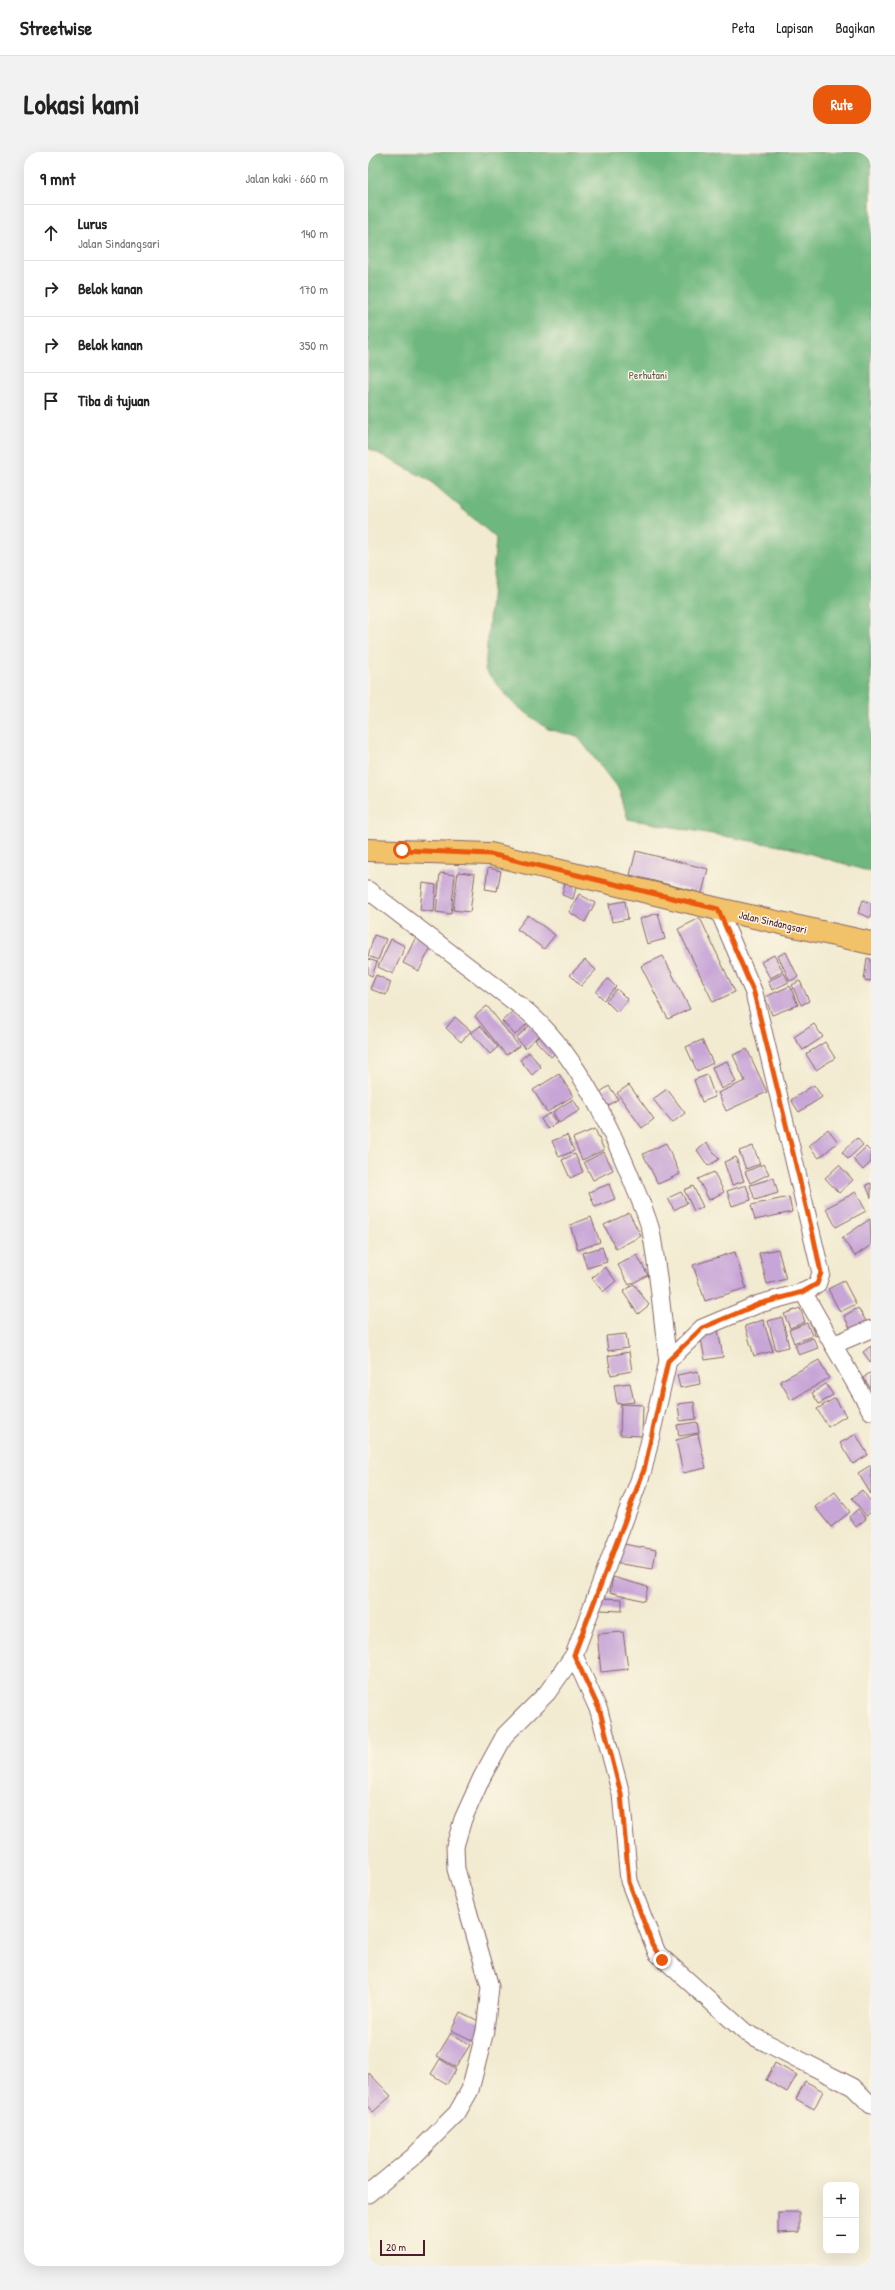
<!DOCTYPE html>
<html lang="id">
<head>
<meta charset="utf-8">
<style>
	:root { --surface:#fff; --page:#f2f2f2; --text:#222; --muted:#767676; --line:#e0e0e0; --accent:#ea580c }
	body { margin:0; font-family:"Patrick Hand",sans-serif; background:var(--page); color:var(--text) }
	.controls { position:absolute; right:12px; bottom:12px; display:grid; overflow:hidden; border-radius:8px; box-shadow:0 4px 16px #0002 }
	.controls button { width:36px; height:36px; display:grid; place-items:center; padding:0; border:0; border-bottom:1px solid var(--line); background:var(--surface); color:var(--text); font:20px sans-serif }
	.scale { position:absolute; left:12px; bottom:10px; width:45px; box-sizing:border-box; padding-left:4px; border:2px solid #4a1f2b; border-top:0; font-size:11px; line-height:14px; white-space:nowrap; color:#4a1f2b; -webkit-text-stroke:3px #fcf5e5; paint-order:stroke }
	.stop { position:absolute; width:12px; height:12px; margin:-9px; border:3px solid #ea580c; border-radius:50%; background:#fff }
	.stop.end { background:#ea580c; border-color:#fff; box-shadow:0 1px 4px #0008 }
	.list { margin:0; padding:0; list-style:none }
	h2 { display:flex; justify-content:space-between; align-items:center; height:52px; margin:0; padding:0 16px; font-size:17px }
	h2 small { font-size:13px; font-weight:400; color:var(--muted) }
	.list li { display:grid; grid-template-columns:26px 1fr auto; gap:12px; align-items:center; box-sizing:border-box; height:56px; padding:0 16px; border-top:1px solid var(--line) }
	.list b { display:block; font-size:15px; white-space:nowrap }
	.list p { margin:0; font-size:13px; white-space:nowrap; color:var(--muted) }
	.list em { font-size:13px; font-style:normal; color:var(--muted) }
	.icon { flex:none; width:22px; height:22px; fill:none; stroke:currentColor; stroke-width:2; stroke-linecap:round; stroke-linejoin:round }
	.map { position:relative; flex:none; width:503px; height:2114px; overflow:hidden; border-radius:16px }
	header { display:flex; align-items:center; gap:24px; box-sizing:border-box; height:56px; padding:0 20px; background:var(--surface); border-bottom:1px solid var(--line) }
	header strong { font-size:19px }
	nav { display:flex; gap:22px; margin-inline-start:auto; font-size:14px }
	.intro { display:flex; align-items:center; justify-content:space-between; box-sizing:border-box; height:96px; padding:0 24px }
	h1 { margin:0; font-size:28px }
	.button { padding:10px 18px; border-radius:16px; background:var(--accent); color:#fff; font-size:14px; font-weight:700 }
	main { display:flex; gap:24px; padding:0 24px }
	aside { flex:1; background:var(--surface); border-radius:16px; box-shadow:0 4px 16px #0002 }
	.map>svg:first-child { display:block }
	.forest { fill:#6eb77e; stroke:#5c6b54 }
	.building { fill:#c7a5d7 }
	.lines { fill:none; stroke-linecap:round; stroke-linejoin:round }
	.street-casing { stroke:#856665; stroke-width:19 }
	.primary-casing { stroke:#856665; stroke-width:24 }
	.street { stroke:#fff; stroke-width:17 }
	.primary { stroke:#f2c26a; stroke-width:22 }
	.route { stroke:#ea580c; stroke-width:5 }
	.labels { text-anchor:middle; stroke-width:3; stroke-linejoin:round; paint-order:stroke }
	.park-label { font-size:11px; fill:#5d564a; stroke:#fcf5e5 }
	.street-label { font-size:11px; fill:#4a1f2b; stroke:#fcf5e5 }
</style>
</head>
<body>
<header>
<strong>Streetwise</strong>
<nav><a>Peta</a><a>Lapisan</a><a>Bagikan</a></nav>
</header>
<div class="intro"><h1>Lokasi kami</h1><a class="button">Rute</a></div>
<main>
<aside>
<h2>9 mnt<small>Jalan kaki · 660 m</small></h2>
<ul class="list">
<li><svg class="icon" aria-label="ahead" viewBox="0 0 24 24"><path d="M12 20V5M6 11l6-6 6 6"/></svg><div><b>Lurus</b><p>Jalan Sindangsari</p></div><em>140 m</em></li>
<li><svg class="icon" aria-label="right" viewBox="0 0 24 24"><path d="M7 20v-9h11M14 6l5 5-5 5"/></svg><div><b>Belok kanan</b></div><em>170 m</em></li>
<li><svg class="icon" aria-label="right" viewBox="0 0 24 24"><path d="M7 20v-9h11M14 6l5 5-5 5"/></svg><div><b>Belok kanan</b></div><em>350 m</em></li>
<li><svg class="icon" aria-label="arrive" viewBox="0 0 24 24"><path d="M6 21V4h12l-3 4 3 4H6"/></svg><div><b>Tiba di tujuan</b></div></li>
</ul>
</aside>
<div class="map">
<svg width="503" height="2114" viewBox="0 0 503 2114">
	<rect width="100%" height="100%" fill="#fcf5e5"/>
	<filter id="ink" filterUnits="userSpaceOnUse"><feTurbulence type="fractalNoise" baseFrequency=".025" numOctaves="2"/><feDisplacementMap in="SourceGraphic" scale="8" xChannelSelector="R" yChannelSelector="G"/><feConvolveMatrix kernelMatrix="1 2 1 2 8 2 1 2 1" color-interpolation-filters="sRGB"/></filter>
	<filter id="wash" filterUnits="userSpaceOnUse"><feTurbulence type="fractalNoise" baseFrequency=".012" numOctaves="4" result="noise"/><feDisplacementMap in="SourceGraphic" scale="16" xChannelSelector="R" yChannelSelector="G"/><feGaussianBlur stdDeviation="0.9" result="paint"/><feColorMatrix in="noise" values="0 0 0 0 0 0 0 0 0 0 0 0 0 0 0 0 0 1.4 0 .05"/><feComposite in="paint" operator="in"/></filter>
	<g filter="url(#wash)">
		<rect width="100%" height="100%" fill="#f2ebd1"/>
		<polygon class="forest" points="0,0 503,0 503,720 423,696 260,667 251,638 210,585 180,577 145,551 117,518 128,386 61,328 0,296"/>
		<g id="blocks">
			<g class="building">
				<polygon points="268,699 340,717 334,741 262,723"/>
				<polygon points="120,716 133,719 129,739 117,737"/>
				<polygon points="90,720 107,722 102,760 85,758"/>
				<polygon points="72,721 87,723 83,762 68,760"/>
				<polygon points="198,728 209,732 205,747 194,743"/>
				<polygon points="55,731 68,733 66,760 52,758"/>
				<polygon points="211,742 227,751 217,770 201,760"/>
				<polygon points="495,748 503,751 503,766 490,761"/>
				<polygon points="257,749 260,767 244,770 241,752"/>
				<polygon points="290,761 297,787 279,792 272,767"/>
				<polygon points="160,763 187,783 176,797 149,777"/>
				<polygon points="332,766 367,840 345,850 310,777"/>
				<polygon points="50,781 66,789 51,819 35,811"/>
				<polygon points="6,783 18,787 10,808 0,804"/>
				<polygon points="23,787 37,794 25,822 10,815"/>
				<polygon points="418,800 430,825 422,829 410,804"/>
				<polygon points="406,803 415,819 402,826 393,810"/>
				<polygon points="295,804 322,857 300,867 273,814"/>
				<polygon points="499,806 503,807 503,829 496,828"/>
				<polygon points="0,807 9,810 4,824 0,822"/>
				<polygon points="217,808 228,818 213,834 202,823"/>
				<polygon points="416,821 421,830 404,838 400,829"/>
				<polygon points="8,823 23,830 18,843 2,837"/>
				<polygon points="240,827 248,835 236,848 228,840"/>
				<polygon points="432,829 441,849 433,853 424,833"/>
				<polygon points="422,834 430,853 404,863 397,845"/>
				<polygon points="249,837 260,848 249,860 238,849"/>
				<polygon points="119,854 151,894 138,903 107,864"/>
				<polygon points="147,857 160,871 147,883 134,869"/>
				<polygon points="87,865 103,879 93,890 78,876"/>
				<polygon points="446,872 455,885 435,898 426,885"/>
				<polygon points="162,873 171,883 157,896 148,886"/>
				<polygon points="112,874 130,895 122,902 103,881"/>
				<polygon points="176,880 192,897 183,905 167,888"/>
				<polygon points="334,888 345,911 329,919 318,895"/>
				<polygon points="457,890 467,906 448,918 438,902"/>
				<polygon points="379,897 399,940 358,959 350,941 377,929 365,903"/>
				<polygon points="161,900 173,915 164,923 152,908"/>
				<polygon points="359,909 368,930 353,937 344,915"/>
				<polygon points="191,922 205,944 179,960 165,938"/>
				<polygon points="339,923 347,945 334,950 326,928"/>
				<polygon points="261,933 286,967 274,976 249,941"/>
				<polygon points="446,933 454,945 431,960 423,948"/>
				<polygon points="241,934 250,947 237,956 228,943"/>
				<polygon points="299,937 317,961 304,971 285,947"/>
				<polygon points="205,947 212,958 191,971 185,960"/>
				<polygon points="182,961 189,971 179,977 173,967"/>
				<polygon points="227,977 236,998 214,1008 205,986"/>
				<polygon points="460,977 470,990 451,1006 441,994"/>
				<polygon points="199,983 206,999 191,1005 184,989"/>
				<polygon points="489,986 495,993 480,1007 474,1000"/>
				<polygon points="298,991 312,1022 290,1032 275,1002"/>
				<polygon points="339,991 351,1007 340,1014 329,998"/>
				<polygon points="385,994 392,1012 378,1017 371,999"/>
				<polygon points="498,995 503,1000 503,1010 495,1018 485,1007"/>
				<polygon points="236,1000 245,1018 225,1028 216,1010"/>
				<polygon points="207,1002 215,1020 202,1026 194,1008"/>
				<polygon points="368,1005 376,1029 364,1033 356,1010"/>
				<polygon points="396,1012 401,1022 382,1031 377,1020"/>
				<polygon points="471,1013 485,1028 471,1041 457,1026"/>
				<polygon points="346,1020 356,1040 341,1048 330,1027"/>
				<polygon points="406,1026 410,1041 387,1048 382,1033"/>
				<polygon points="503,1031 503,1046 498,1033"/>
				<polygon points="241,1032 247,1047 227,1055 221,1040"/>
				<polygon points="378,1033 383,1048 364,1054 359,1039"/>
				<polygon points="325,1034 335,1055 326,1059 316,1038"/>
				<polygon points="313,1040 319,1051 306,1058 300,1046"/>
				<polygon points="488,1040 498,1059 468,1075 458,1056"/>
				<polygon points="421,1045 424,1060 387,1068 383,1053"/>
				<polygon points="261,1061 273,1084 248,1097 236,1073"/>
				<polygon points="223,1065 232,1090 210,1098 202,1073"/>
				<polygon points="502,1067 503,1093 487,1104 474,1086"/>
				<polygon points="234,1095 239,1110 219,1116 214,1101"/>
				<polygon points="410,1097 418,1127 399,1132 391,1101"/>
				<polygon points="367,1100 378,1136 337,1149 325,1113"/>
				<polygon points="269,1103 280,1123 261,1133 250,1113"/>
				<polygon points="237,1115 248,1129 235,1140 224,1126"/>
				<polygon points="476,1129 488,1152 472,1160 460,1137"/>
				<polygon points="266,1132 281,1153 270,1162 255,1140"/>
				<polygon points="432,1156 437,1170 422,1176 416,1162"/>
				<polygon points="490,1156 498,1169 483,1178 476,1164"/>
				<polygon points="414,1165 421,1195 408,1198 400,1169"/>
				<polygon points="395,1168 405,1199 386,1204 377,1174"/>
				<polygon points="447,1168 453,1182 447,1184 442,1170"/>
				<polygon points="439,1171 444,1184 426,1191 421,1178"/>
				<polygon points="350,1178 355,1205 337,1208 332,1181"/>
				<polygon points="258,1182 260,1196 240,1199 238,1184"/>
				<polygon points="445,1186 450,1196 431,1203 427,1193"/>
				<polygon points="503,1194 503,1211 495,1200"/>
				<polygon points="261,1200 264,1219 243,1223 240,1204"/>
				<polygon points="451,1208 461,1226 423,1248 412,1229"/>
				<polygon points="330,1219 332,1232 312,1236 309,1223"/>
				<polygon points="503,1220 503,1237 495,1226"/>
				<polygon points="262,1231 266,1250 249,1252 246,1233"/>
				<polygon points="458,1232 465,1243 451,1252 444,1241"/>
				<polygon points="467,1246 478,1264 460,1275 449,1257"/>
				<polygon points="326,1250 328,1267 312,1269 310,1252"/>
				<polygon points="253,1252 275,1253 274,1284 252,1283"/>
				<polygon points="329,1270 331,1281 311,1284 309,1273"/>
				<polygon points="330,1282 338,1316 315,1321 308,1288"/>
				<polygon points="488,1282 500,1303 485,1312 472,1291"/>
				<polygon points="503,1313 503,1342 490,1321"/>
				<polygon points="494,1338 503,1350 503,1360 498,1364 484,1346"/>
				<polygon points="467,1340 482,1360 463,1375 447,1355"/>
				<polygon points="490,1357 498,1367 488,1375 481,1365"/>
				<polygon points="250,1391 288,1398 285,1417 247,1411"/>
				<polygon points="245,1425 280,1435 276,1449 242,1440"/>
				<polygon points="233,1446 254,1447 254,1459 232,1458"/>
				<polygon points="255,1480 260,1517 233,1520 229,1482"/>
				<polygon points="92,1860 115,1871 106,1889 83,1878"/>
				<polygon points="83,1881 102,1893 88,1915 69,1904"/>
				<polygon points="72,1907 88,1917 79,1932 63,1922"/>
				<polygon points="407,1911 429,1923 419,1940 398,1928"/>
				<polygon points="1,1921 23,1944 5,1960 0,1955"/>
				<polygon points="437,1929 455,1939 446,1957 428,1947"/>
				<polygon points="410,2060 431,2060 431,2080 410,2081"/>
			</g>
		</g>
	</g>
	<g filter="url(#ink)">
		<use href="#blocks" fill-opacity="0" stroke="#856665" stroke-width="1"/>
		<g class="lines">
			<g class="street-casing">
				<g id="street">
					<path d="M0 738 161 861C209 904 241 971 265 1031 271 1046 279 1063 283 1079 291 1122 294 1166 300 1209"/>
					<polyline points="435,1140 503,1259"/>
					<polyline points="465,1193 503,1177"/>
					<polyline points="206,1503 231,1559 253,1642 261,1729 289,1801 377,1880 485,1935 503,1953"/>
					<polyline points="0,2042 45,2005 89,1961 102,1938 117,1879 122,1835 88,1717 87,1694 95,1667 114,1625 137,1583 179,1541 206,1503 275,1318 300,1209 334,1176 391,1152 435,1140 449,1133 453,1121 386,841 350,757"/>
				</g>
			</g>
			<g class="primary-casing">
				<polyline id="primary" points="0,698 122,702 350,757 503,791"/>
			</g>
			<use href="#street" class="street"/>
			<use href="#primary" class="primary"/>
		</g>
	</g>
	<g class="lines" filter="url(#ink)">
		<polyline class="route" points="34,698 122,702 350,757 386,841 446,1087 453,1121 449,1132 435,1140 391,1152 334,1176 300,1209 276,1318 206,1503 232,1559 253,1642 261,1730 284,1792 294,1808"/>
	</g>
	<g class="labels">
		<g class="park-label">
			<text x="280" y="227">Perhutani</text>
		</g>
		<g class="street-label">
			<text transform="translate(405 770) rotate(13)" y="4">Jalan Sindangsari</text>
		</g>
	</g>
</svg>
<div class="controls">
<button>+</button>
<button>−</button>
</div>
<div class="scale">20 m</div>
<div class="stop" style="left:34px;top:698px"></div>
<div class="stop end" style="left:294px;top:1808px"></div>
</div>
</main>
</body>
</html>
